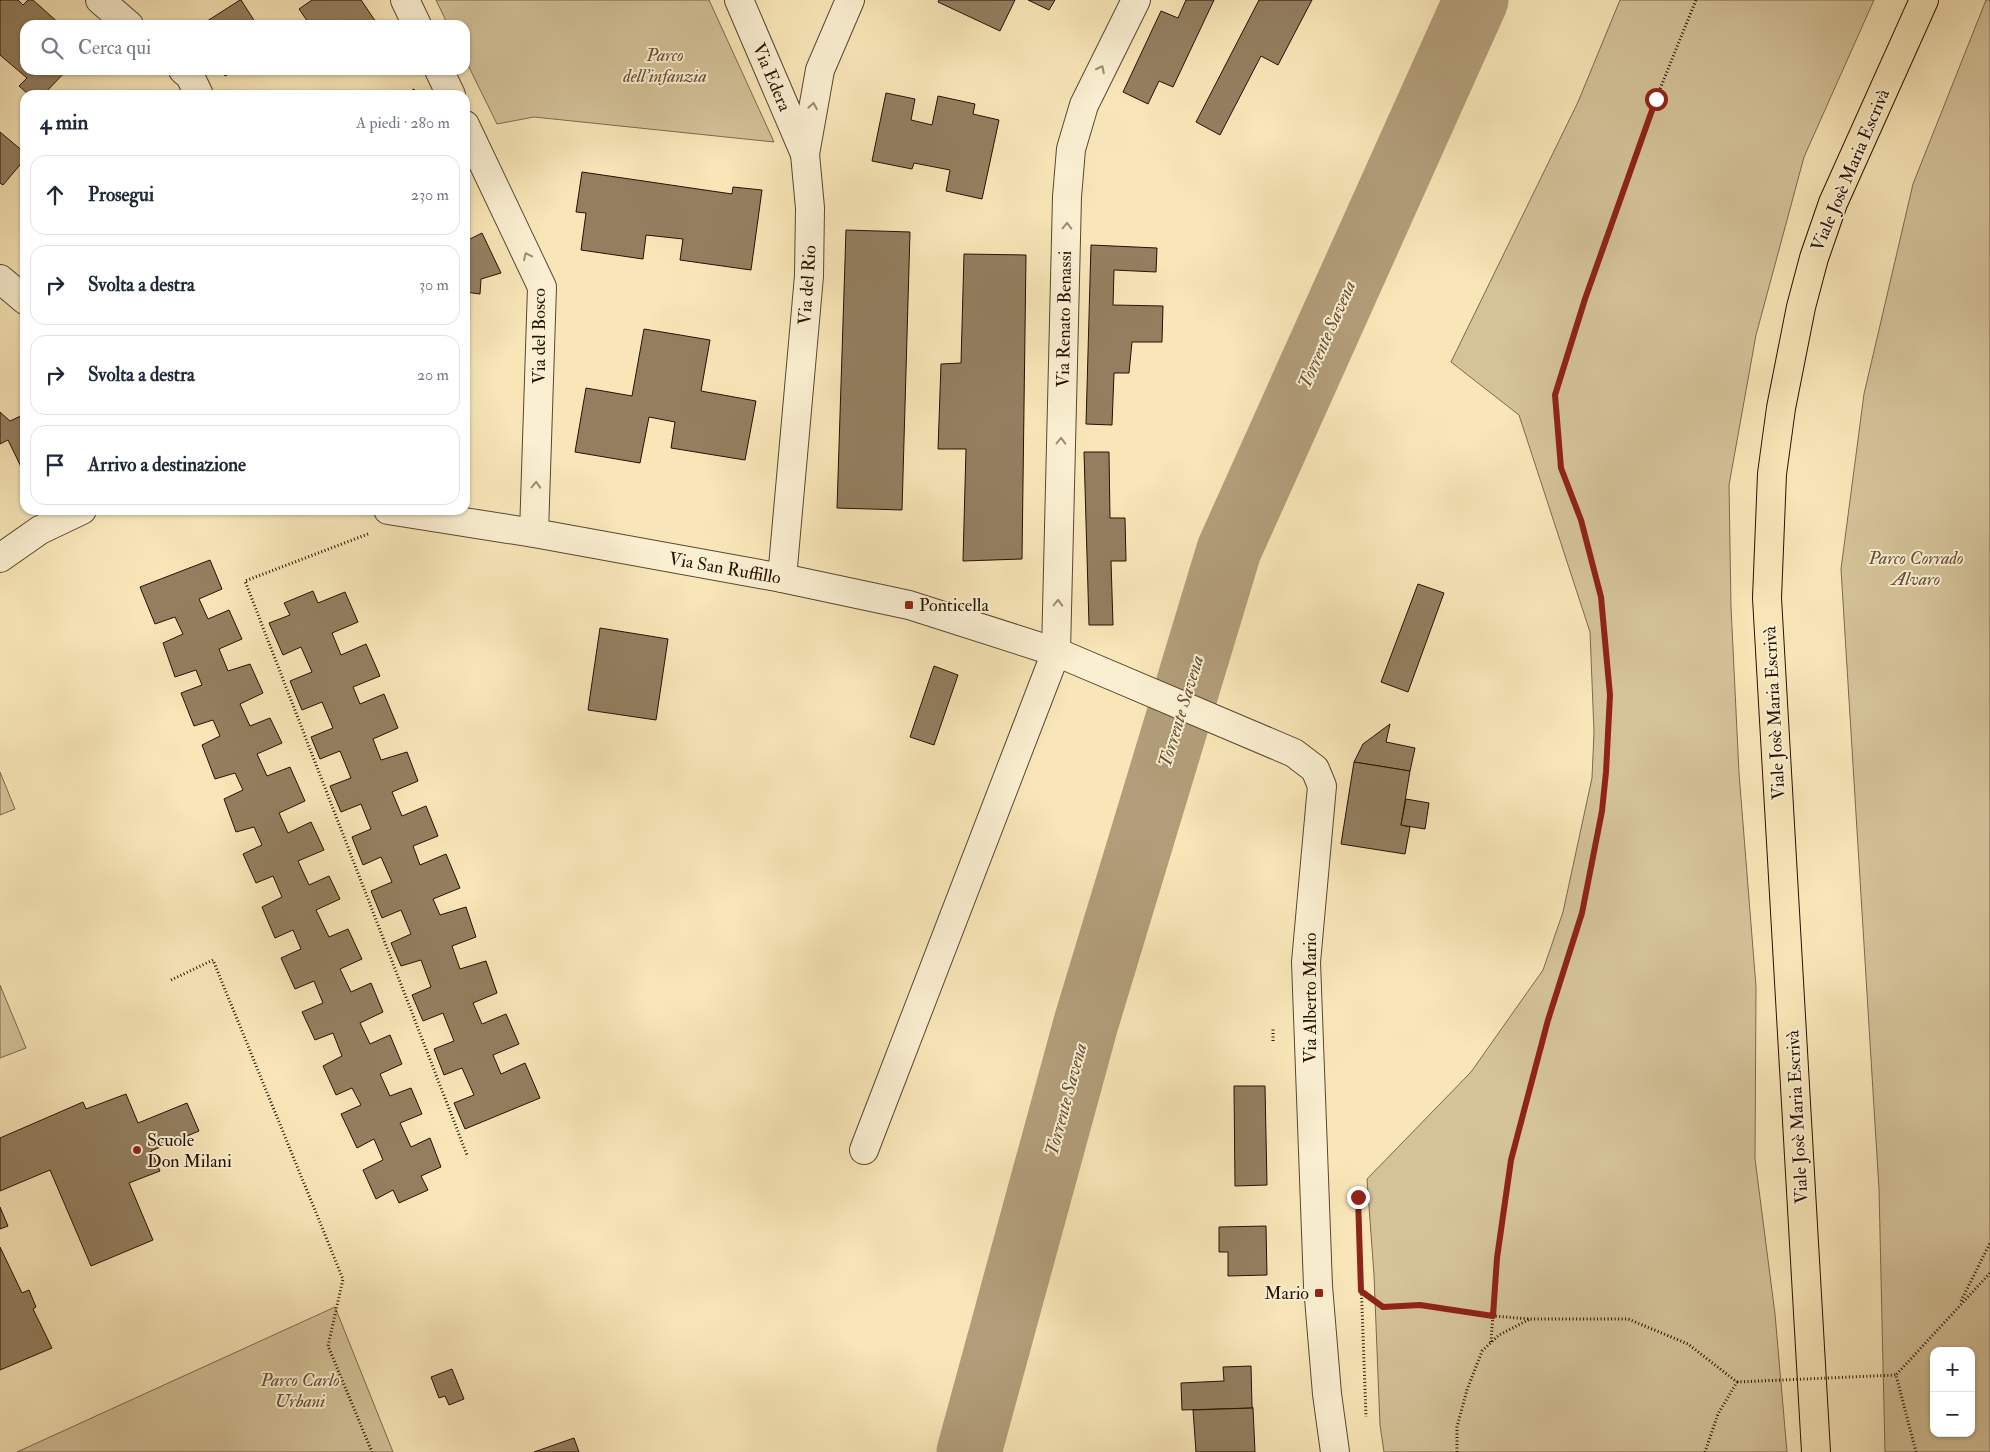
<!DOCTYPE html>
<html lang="it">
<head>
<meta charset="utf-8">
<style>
	:root { --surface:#fff; --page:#f2f2f3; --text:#1f2937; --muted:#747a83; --line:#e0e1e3 }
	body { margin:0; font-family:"IM FELL Double Pica",serif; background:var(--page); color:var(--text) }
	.controls { position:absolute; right:15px; bottom:15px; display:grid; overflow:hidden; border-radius:10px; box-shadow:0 1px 4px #0004 }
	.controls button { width:45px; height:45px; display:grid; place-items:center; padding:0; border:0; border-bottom:1px solid var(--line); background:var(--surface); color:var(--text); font:25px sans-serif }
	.stop { position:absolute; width:15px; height:15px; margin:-11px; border:4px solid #8f2418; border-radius:50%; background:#fff }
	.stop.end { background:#8f2418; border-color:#fff; box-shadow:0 1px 5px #0008 }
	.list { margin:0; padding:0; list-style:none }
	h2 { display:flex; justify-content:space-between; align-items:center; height:65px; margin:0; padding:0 20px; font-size:21px }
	h2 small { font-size:16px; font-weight:400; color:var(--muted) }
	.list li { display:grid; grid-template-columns:32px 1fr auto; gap:15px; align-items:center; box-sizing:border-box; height:80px; margin:0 10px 10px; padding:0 10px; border:1px solid var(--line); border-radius:15px }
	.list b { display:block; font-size:19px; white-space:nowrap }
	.list em { font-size:16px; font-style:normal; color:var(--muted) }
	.icon { flex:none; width:28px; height:28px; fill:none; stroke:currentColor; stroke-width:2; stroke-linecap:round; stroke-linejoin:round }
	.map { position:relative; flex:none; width:1990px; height:1452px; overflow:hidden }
	.search { position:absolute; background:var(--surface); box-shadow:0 1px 4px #0004; left:20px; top:20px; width:450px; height:55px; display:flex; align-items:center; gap:12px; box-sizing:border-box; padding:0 18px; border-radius:15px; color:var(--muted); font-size:19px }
	.panel { position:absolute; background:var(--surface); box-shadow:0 1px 4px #0004; left:20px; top:90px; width:450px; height:425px; border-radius:15px }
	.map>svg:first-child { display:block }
	.green { fill:#d4c299; stroke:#7d694c; fill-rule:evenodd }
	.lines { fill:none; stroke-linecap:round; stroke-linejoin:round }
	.river { stroke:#b19d79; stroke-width:65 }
	.building { fill:#937f60; stroke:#261000 }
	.minor-casing { stroke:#5a462e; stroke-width:30 }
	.major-casing { stroke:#261000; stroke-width:30 }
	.path { stroke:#261000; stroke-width:3; stroke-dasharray:1 2.5; stroke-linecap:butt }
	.minor { stroke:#faefd1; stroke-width:28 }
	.major { stroke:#f8e6b8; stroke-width:28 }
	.path-bridge { stroke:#261000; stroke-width:3; stroke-dasharray:1 2.5; stroke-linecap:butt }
	.oneway { stroke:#9b8b73 }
	.route { stroke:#8f2418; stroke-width:6 }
	.poi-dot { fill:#8f2418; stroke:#faefd1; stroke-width:2 }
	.labels { text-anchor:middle; stroke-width:4; stroke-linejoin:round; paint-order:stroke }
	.park-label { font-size:18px; font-style:italic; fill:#634e36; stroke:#faefd1 }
	.street-label { font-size:18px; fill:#261000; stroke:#faefd1 }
	.poi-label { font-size:18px; fill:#261000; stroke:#faefd1; text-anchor:start }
	.water-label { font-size:19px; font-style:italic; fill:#654f36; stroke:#faefd1 }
</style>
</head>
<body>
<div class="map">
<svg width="1990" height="1452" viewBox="0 0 1990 1452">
	<rect width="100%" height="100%" fill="#f8e6b8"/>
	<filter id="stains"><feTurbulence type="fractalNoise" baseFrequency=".004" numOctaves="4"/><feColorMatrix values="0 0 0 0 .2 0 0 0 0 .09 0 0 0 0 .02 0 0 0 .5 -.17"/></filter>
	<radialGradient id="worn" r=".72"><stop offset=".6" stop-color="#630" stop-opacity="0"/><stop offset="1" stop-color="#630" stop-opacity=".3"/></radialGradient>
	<g class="green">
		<polygon points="436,0 709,0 774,142 534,117 497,124 465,59 465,25 448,25"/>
		<polygon points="1620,0 1874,0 1804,157 1756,335 1729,485 1731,607 1739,773 1756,987 1755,1159 1775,1314 1787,1452 1384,1452 1380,1425 1374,1275 1367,1179 1471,1072 1543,970 1563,912 1592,778 1594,732 1590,632 1519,415 1451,362 1578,102"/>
		<path d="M1986 0H1990V1452H1885L1879 1189 1841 569 1864 394 1913 184ZM1934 1351H1971V1433H1934Z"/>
		<polygon points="0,772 15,809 0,815"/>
		<polygon points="0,985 26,1048 0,1058"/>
		<polygon points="335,1307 393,1452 17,1452"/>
	</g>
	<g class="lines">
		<polyline class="river" points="969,1452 1086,1023 1229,550 1476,0"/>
	</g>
	<g class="building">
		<polygon points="0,0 18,0 23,5 28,0 33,0 61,25 25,25 25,70 67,70 43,95 29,95 19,86 27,78 0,55"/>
		<polygon points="241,0 257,25 201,25 240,0"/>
		<polygon points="312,0 361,0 378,25 310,25 299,9"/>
		<polygon points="939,0 1015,0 1000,31 938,2"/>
		<polygon points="1028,0 1055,0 1049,10"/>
		<polygon points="1186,0 1214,0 1173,87 1159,81 1148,104 1123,92 1161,11 1178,18"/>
		<polygon points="1259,0 1312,0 1278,65 1261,56 1220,135 1196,122"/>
		<polygon points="221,70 236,70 225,76"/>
		<polygon points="414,89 418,95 404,95"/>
		<polygon points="886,93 915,99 911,120 932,125 938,96 975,104 973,114 999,120 982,199 946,191 950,170 914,163 912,169 872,161"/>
		<polygon points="0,132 25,153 25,159 3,185 0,183"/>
		<polygon points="582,172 732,194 733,187 762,190 751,270 680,260 683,239 646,235 643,259 581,250 586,213 576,212"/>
		<polygon points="846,230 910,232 902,510 837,508"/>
		<polygon points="482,233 501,273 481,279 480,294 465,292 465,238 466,241"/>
		<polygon points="1091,245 1157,248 1156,272 1114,270 1113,305 1163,306 1162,342 1132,342 1129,373 1114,373 1112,425 1086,424"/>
		<polygon points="964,254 1026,255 1022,559 963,561 966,449 938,449 941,364 961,363"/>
		<polygon points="644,329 710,340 701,391 756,401 745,460 671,448 675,422 649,417 640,463 575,452 586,388 632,396"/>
		<polygon points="0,412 10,421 25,414 25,475 8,440 0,444"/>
		<polygon points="1084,452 1109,452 1110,518 1125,518 1126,561 1111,561 1113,625 1089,625"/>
		<polygon points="210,560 222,589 199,599 208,619 229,610 242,639 219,649 228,671 250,664 263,693 240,704 250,726 270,718 282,743 257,754 267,776 290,767 305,801 279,813 288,833 311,822 324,850 298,861 309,885 329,876 340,899 316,910 329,937 348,929 362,959 340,969 351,992 371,983 383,1012 360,1023 370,1044 390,1035 402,1064 380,1074 390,1096 411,1088 422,1114 400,1123 411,1147 430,1138 441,1167 421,1176 428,1190 399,1203 393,1190 376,1199 363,1170 383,1160 374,1139 357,1148 341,1114 361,1105 352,1088 336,1095 323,1066 342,1056 333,1033 315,1040 302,1012 323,1003 314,981 295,989 281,958 301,949 293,930 275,938 262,907 282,897 273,876 256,883 243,854 262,845 254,827 236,832 224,799 243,790 235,773 215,779 202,745 220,736 213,720 194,726 181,693 202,685 196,670 175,677 163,643 183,634 175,617 155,624 140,587"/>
		<polygon points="1418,584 1444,593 1408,692 1381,682"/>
		<polygon points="313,591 318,603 345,592 358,622 332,633 341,655 366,644 380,676 353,687 360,704 384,694 398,728 373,739 381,760 407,752 418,781 392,792 402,816 426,806 438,836 413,846 420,865 446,854 460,888 433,899 440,915 466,907 476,937 452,946 460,969 486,961 497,993 473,1003 482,1024 506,1014 519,1044 493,1055 501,1074 525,1063 540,1098 465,1129 454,1103 474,1095 462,1068 444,1075 434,1049 454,1041 443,1013 423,1021 412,995 431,987 421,960 401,966 391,943 411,934 401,910 382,918 371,891 392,882 381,857 363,865 352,837 371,829 361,804 341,812 330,786 351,778 340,751 320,759 311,737 333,728 322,702 302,710 290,681 312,672 301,647 283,655 269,623 290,615 284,603"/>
		<polygon points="600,628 668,639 656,720 588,710"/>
		<polygon points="934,666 958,675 934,745 910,737"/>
		<polygon points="1390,724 1386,742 1415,748 1410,771 1354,762 1363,744"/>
		<polygon points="1354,762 1410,771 1401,825 1410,827 1405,854 1341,844"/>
		<polygon points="1406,799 1429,803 1425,829 1401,825"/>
		<polygon points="1234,1086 1265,1086 1267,1185 1235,1186"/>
		<polygon points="126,1094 138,1123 187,1103 199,1131 151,1151 160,1171 129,1183 153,1240 91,1266 50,1170 0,1191 0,1138 83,1102 86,1109"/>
		<polygon points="0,1207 8,1226 0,1229"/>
		<polygon points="1266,1226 1267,1275 1228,1276 1228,1252 1219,1252 1219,1227"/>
		<polygon points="0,1247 22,1293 29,1290 36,1307 33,1309 52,1348 0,1370"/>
		<polygon points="1251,1366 1252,1406 1253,1408 1182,1410 1181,1383 1224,1381 1223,1367"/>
		<polygon points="452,1369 464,1399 449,1405 445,1396 439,1398 431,1377"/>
		<polygon points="1253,1408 1255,1452 1196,1452 1193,1410"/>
		<polygon points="574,1438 579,1452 534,1452"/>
	</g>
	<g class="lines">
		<g class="minor-casing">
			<g id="minor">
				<polyline points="100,0 129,25"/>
				<polyline points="405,0 417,25"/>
				<polyline points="739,0 805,154"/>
				<polyline points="183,70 190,76 199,95"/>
				<polyline points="439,70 451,95"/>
				<polyline points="465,125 542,287 534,533"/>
				<polyline points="0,279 25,300"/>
				<polyline points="388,510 534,533 782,578 909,605 1056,652 1294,753 1315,769 1322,786 1306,962 1318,1286 1327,1394 1335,1452"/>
				<polyline points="0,558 40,530 82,510"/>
				<polyline points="782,578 809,276 810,208 805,154 820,70 850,0"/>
				<polyline points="864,1150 1056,652 1067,197 1071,149 1084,105 1136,0"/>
			</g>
		</g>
		<g class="major-casing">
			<polyline id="major" points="1816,1452 1767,598 1772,474 1781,408 1801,307 1814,258 1833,203 1924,0"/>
		</g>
		<g class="path">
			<polyline points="368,534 245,581 467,1155"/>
			<polyline points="171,980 213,960 343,1279 328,1346 372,1452"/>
			<polyline points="1273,1041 1273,1027"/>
			<polyline points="1347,1198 1358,1197 1366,1417"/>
			<polyline points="1362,1291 1383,1307 1420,1305 1493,1316 1530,1319 1628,1319 1688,1344 1737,1382 1718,1414 1705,1452"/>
			<polyline points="1961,1301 1990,1243"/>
			<polyline points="1491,1342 1497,1258 1511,1160 1549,1020 1583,913 1602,811 1607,772 1610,695 1601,597 1581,520 1561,468 1555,395 1585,299 1656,99 1696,0"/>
			<polyline points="1457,1452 1457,1427 1467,1390 1482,1351 1499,1335 1530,1319"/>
			<polyline points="1916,1452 1896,1375 1990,1273"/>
		</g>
		<use href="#minor" class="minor"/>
		<use href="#major" class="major"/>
		<polyline class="path-bridge" points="1737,1382 1896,1375"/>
	</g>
	<defs><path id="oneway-chevron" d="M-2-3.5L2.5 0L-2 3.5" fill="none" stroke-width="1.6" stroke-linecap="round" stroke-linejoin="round" transform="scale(1.25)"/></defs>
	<g class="oneway">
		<use href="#oneway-chevron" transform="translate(1101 69) rotate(-63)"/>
		<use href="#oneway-chevron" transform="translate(813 106) rotate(-80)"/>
		<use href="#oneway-chevron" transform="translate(1067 226) rotate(-89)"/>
		<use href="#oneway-chevron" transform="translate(527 256) rotate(-115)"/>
		<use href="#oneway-chevron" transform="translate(1061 441) rotate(-89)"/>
		<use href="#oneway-chevron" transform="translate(536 485) rotate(-88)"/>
		<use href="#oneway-chevron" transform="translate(1058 603) rotate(-89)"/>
	</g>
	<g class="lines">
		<polyline class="route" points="1358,1197 1361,1291 1383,1307 1420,1305 1493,1316 1497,1258 1511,1160 1548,1020 1582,913 1602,811 1606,772 1610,695 1601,597 1581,520 1561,468 1555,395 1585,299 1656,99"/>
	</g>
	<g class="poi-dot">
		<rect x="904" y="600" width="10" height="10" rx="2.5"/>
		<circle cx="137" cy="1150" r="5"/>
		<rect x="1314" y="1288" width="10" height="10" rx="2.5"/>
	</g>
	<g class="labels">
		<g class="park-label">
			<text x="665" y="61">Parco<tspan x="665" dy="21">dell'infanzia</tspan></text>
			<text x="1916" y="564">Parco Corrado<tspan x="1916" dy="21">Alvaro</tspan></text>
			<text x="300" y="1386">Parco Carlo<tspan x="300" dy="21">Urbani</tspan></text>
		</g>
		<g class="street-label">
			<text transform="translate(772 77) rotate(67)" y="6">Via Edera</text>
			<text transform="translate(1850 170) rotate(-67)" y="6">Viale Josè Maria Escrivà</text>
			<text transform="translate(807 285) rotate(-86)" y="6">Via del Rio</text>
			<text transform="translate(1064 319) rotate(-89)" y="6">Via Renato Benassi</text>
			<text transform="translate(539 336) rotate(-90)" y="6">Via del Bosco</text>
			<text transform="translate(725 568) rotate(10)" y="6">Via San Ruffillo</text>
			<text transform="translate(1774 713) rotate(-93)" y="6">Viale Josè Maria Escrivà</text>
			<text transform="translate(1310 998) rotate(-90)" y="6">Via Alberto Mario</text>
			<text transform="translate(1797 1117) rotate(-93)" y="6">Viale Josè Maria Escrivà</text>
		</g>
		<g class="poi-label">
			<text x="919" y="611">Ponticella</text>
			<text x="147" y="1146">Scuole<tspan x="147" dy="21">Don Milani</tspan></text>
			<text x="1309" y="1299" text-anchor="end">Mario</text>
		</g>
		<g class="water-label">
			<text transform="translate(1326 334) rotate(-66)" y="7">Torrente Savena</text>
			<text transform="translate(1180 711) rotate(-73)" y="7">Torrente Savena</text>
			<text transform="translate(1065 1099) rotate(-75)" y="7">Torrente Savena</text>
		</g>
	</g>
	<rect width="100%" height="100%" filter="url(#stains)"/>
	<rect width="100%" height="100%" fill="url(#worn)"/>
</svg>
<div class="controls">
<button>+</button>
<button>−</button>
</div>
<div class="stop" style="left:1656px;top:99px"></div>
<div class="stop end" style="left:1358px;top:1197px"></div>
<div class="search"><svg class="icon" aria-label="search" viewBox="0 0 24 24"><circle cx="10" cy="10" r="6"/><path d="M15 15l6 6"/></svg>Cerca qui</div>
<section class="panel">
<h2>4 min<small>A piedi · 280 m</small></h2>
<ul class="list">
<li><svg class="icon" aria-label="ahead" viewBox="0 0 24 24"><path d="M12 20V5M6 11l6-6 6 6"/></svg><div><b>Prosegui</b></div><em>230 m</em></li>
<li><svg class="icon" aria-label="right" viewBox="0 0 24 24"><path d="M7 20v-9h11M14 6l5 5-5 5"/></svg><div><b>Svolta a destra</b></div><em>30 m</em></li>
<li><svg class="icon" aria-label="right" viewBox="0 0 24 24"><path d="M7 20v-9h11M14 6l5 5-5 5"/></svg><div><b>Svolta a destra</b></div><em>20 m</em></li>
<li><svg class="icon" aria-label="arrive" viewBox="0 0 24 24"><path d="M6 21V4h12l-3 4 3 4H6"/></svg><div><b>Arrivo a destinazione</b></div></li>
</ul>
</section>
</div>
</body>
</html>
